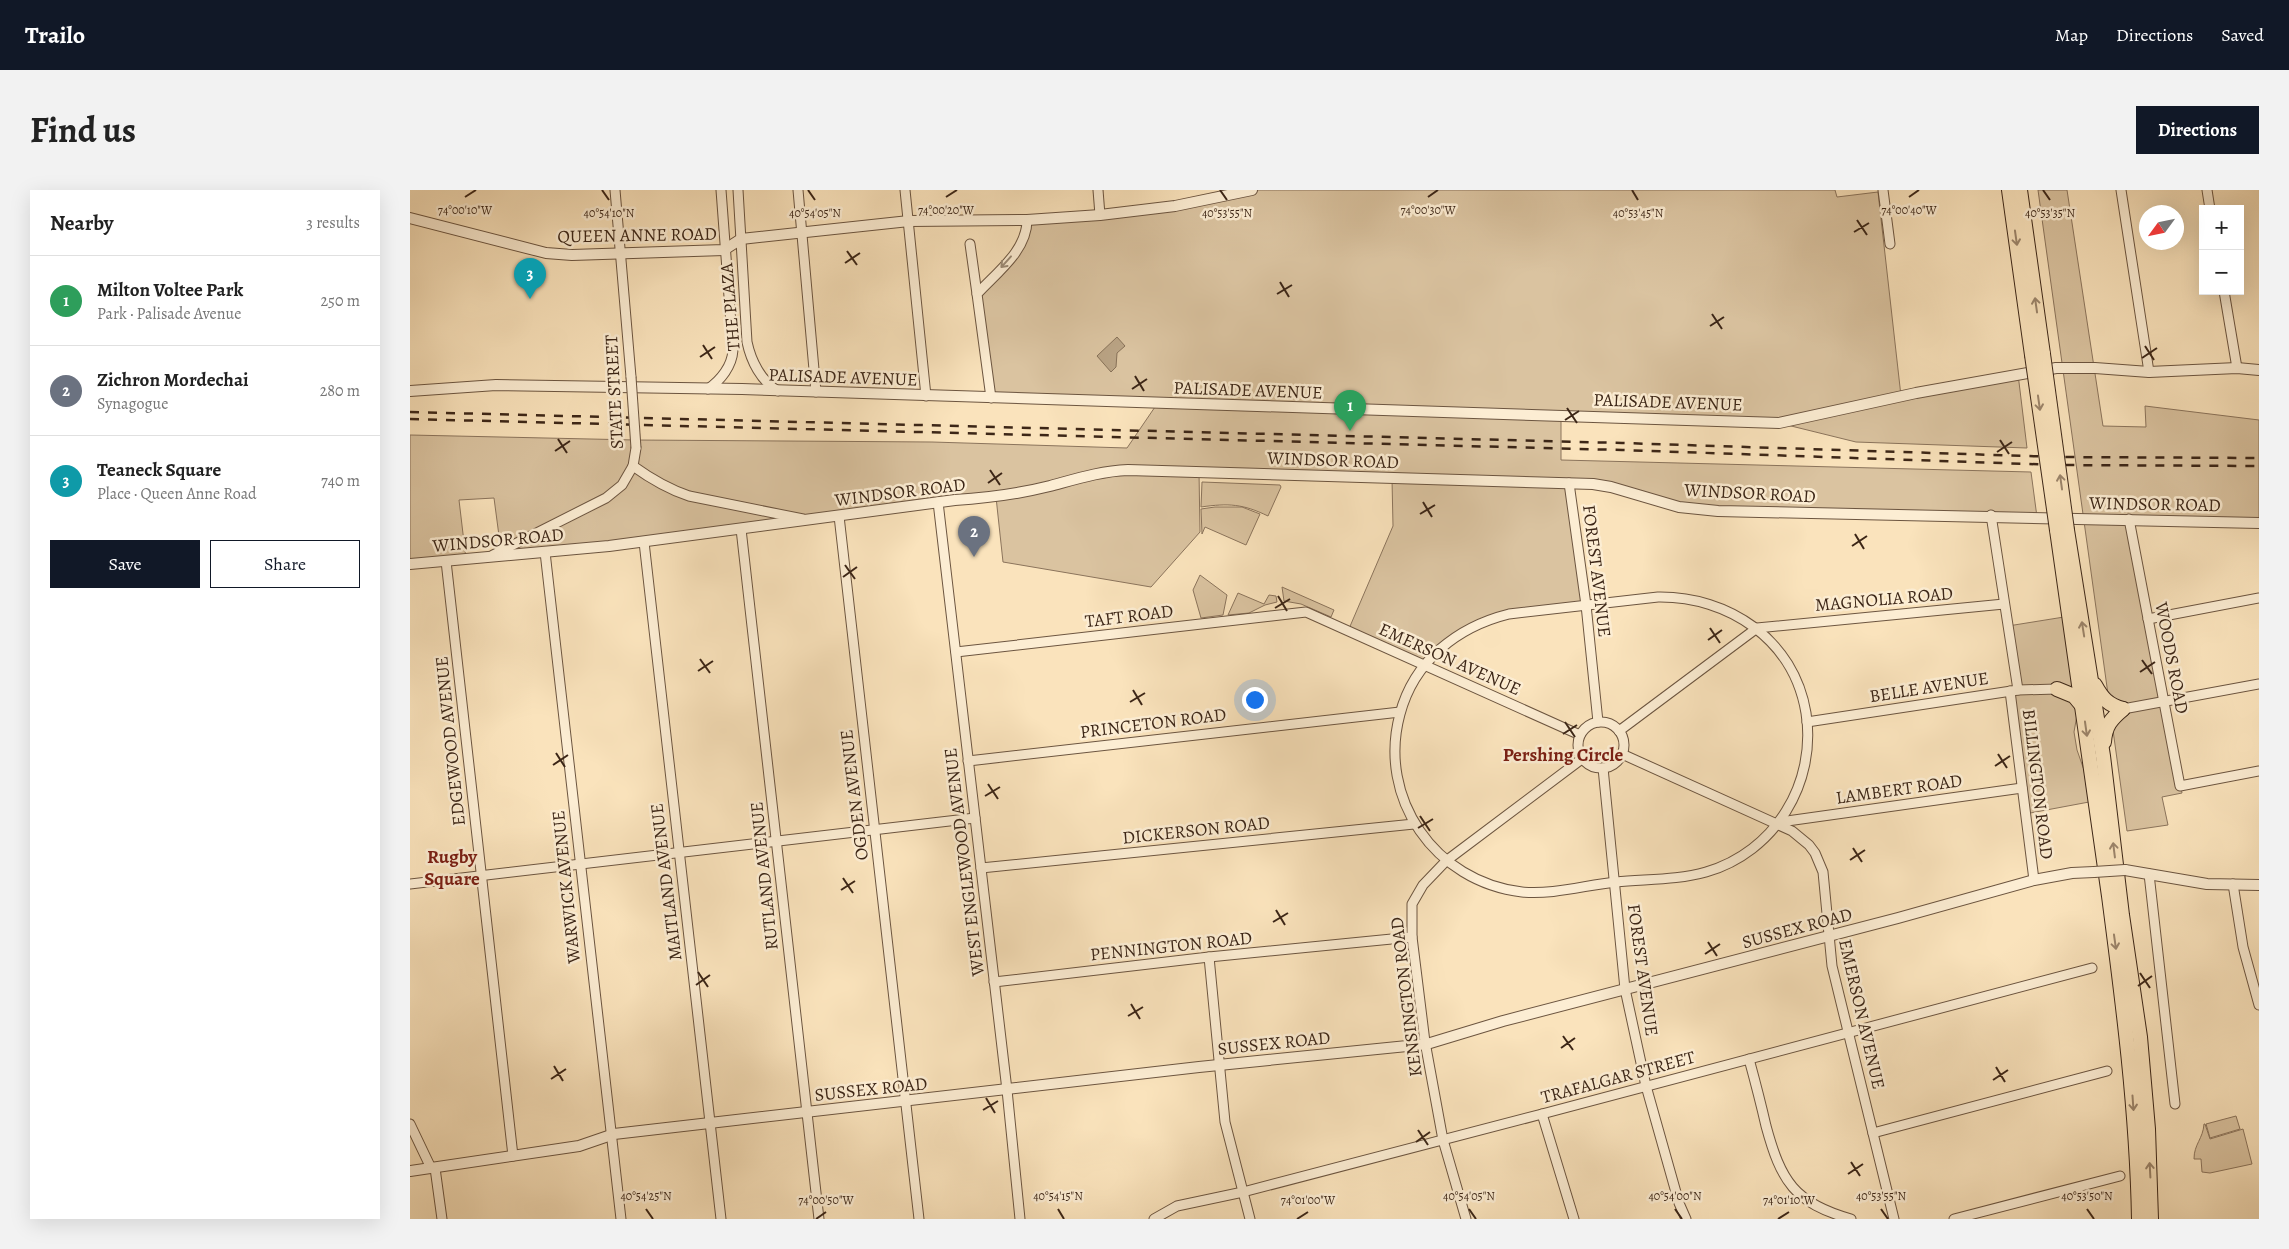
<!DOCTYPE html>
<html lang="en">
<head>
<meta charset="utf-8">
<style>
	:root { --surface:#fff; --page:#f2f2f2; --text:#222; --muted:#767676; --line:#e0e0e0; --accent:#111827 }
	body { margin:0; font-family:Alegreya,serif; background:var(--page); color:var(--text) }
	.controls { position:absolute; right:15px; top:15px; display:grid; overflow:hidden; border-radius:0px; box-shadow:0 5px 20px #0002 }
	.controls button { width:45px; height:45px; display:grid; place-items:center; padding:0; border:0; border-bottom:1px solid var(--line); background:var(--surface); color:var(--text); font:25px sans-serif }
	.compass { position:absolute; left:1729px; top:15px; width:45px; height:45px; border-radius:50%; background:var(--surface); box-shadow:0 5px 20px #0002; rotate:237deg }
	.you { position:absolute; left:844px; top:509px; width:18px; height:18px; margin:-12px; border:4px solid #fff; border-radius:50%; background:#1a73e8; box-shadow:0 0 0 8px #1a73e833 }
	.badge { display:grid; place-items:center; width:32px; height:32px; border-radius:50%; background:var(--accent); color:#fff; font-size:16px; font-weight:700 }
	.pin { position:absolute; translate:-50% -41px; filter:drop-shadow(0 1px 2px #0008) }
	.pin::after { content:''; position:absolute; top:26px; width:18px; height:15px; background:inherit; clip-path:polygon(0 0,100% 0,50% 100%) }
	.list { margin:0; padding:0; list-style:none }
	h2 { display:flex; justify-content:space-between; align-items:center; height:65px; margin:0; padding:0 20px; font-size:21px }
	h2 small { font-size:16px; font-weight:400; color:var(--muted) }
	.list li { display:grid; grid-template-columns:32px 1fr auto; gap:15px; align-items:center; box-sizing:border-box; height:90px; padding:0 20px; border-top:1px solid var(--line) }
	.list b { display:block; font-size:19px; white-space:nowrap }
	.list p { margin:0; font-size:16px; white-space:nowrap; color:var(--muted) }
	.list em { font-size:16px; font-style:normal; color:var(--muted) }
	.actions { display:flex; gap:10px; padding:15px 20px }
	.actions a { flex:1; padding:11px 0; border:1px solid var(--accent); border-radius:0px; text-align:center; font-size:18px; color:var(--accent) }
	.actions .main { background:var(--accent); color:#fff }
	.map { position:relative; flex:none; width:1849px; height:1029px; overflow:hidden; border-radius:0px }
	header { display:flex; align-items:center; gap:30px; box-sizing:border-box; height:70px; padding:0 25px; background:var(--accent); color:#fff }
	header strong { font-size:24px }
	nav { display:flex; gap:28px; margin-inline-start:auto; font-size:18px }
	.intro { display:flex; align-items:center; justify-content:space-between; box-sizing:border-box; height:120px; padding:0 30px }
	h1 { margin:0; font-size:35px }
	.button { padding:12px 22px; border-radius:0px; background:var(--accent); color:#fff; font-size:18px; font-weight:700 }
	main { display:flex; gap:30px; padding:0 30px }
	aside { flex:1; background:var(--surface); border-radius:0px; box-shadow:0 5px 20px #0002 }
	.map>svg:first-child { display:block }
	.green { fill:#dac3a0; stroke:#8b745c }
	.water { fill:#b9a384; stroke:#877158 }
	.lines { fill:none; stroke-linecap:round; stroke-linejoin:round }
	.minor-casing { stroke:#6c5540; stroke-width:11 }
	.tertiary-casing { stroke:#6c5540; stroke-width:12 }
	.trunk-casing { stroke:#3c2617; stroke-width:16 }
	.minor { stroke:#fcedd3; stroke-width:9 }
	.tertiary { stroke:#fcedd3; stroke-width:10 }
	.trunk { stroke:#fae3bc; stroke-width:14 }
	.rail { stroke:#3c2617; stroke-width:2.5; stroke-dasharray:9 9; stroke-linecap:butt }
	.minor-bridge-casing { stroke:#6c5540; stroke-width:11; stroke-linecap:butt }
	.tertiary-bridge-casing { stroke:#6c5540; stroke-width:12; stroke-linecap:butt }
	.trunk-bridge-casing { stroke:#3c2617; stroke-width:16; stroke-linecap:butt }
	.minor-bridge { stroke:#fcedd3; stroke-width:9 }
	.tertiary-bridge { stroke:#fcedd3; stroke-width:10 }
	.trunk-bridge { stroke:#fae3bc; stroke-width:14 }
	.oneway { stroke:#9b846a }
	.oneway2 { stroke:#9c8a75 }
	.ticks { fill:none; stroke:#3c2617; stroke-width:2 }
	.labels { text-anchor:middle; stroke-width:5; stroke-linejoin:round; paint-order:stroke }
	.street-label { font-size:18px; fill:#3c2617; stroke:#fcedd3 }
	.neighbourhood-label { font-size:19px; font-weight:bold; fill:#7a1f14; stroke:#fcedd3 }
	.ticks-label { font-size:12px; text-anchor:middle; fill:#3c2617; stroke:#fcedd3; stroke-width:5; stroke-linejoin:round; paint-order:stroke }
</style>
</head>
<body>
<header>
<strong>Trailo</strong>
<nav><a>Map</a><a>Directions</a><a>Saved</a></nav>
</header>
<div class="intro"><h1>Find us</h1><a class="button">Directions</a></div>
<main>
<aside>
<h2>Nearby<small>3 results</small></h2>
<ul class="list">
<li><span class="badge" style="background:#2e9e5b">1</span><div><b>Milton Voltee Park</b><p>Park · Palisade Avenue</p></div><em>250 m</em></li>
<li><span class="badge" style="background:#6b7280">2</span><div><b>Zichron Mordechai</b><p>Synagogue</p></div><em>280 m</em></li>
<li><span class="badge" style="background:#0f9aa8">3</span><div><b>Teaneck Square</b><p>Place · Queen Anne Road</p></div><em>740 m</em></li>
</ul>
<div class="actions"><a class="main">Save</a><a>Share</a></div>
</aside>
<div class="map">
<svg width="1849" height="1029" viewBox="0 0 1849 1029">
	<rect width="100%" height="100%" fill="#fae3bc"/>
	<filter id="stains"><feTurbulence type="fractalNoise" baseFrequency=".004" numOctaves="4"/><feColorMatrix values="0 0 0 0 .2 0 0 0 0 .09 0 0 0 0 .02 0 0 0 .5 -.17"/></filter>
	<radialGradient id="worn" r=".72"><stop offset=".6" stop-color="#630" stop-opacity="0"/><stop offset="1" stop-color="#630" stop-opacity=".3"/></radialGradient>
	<g class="green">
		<polygon points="828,0 1425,0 1427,7 1468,2 1491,206 1608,184 1617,258 1446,252 1369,233 1151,226 1151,270 1621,282 1627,327 1308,321 1160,293 1176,415 1068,434 1014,475 938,441 983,336 982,289 789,282 790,342 741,397 593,372 586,307 199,356 91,361 84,308 49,310 56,369 0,374 0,245 225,250 522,252 717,258 747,214 581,208 567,104 606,62 617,30 690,25"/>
		<polygon points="1628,0 1657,0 1693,236 1736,237 1735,216 1849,230 1849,333 1719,330 1772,603 1752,607 1758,635 1717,641"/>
		<path d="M792 292 870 295 871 297 858 326C833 314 819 313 791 317Z"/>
		<polygon points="805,317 832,317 850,324 836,355 795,337 792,344 791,319"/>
		<polygon points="790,385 817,405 813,425 791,428 783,400"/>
		<polygon points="872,397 924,420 921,427 891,414 874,411"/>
		<polygon points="828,403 854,414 859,405 866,406 867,412 855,415 839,423 818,425"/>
		<polygon points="1654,427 1667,525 1664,542 1667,560 1674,580 1679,612 1615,624 1600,501 1607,500 1598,436"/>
		<polygon points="1826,926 1830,939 1800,948 1796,934"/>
		<path d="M1794 934H1795L1800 949 1833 939 1842 974 1800 983 1792 982 1791 969H1784C1784 954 1793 949 1794 934Z"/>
	</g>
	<polygon class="water" points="707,147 715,156 707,163 706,177 701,182 687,166"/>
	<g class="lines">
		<g class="minor-casing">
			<g id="minor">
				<polyline points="205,0 221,187"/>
				<path d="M328 0 337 152C341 171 351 191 368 201"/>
				<polyline points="388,0 406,202"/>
				<polyline points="495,0 516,206"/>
				<polyline points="688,0 690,25"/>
				<polyline points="1473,0 1480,54"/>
				<polyline points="1711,0 1739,182"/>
				<polyline points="1797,0 1800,19"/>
				<polyline points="560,54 567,104"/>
				<polyline points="1814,101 1827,178"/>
				<path d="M298 199C311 190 322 176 323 160L311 0"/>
				<path d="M581 208 567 104C586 83 617 61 617 30"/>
				<path d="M226 258 223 276C241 289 258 299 279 306L393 329"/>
				<polyline points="1159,293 1176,415 1188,532"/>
				<polyline points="528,312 597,900 610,1029"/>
				<polyline points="1581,325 1608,500"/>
				<polyline points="429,326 509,1029"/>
				<polyline points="1719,329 1770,596 1849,581"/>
				<polyline points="331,339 409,1029"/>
				<polyline points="234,352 311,1029"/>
				<polyline points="135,362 211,1029"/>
				<polyline points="83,365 196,308 212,295 223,276"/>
				<polyline points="36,371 103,966"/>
				<path d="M1248 407C1319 406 1384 450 1396 523 1407 593 1365 662 1296 682 1268 690 1236 689 1206 692 1176 695 1143 705 1112 702 1025 692 967 608 990 524 1004 471 1047 437 1099 424Z"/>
				<polyline points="1738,429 1849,408"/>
				<polyline points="546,462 896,422 1170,545"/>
				<polyline points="1600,501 1624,690"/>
				<polyline points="1713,519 1849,494"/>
				<polyline points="1397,532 1608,500 1647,499"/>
				<circle cx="1191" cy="555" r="23"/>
				<polyline points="1209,541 1347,438 1594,414"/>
				<polyline points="1212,564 1382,641 1399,655 1405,663 1413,682 1422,776 1484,1029"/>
				<polyline points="558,571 990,522"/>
				<polyline points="1193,578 1215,799 1236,896 1269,1013 1276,1029"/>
				<polyline points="1370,632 1612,598"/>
				<polyline points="571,678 1004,634"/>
				<polyline points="1739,684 1765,914"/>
				<polyline points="0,694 565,628"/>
				<polyline points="1823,694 1833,757 1849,815"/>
				<polyline points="799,767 815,932 840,1029"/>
				<polyline points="584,792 799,767 1002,747"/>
				<path d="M1339 869C1345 891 1351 914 1356 936 1371 991 1384 1013 1441 1029"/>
				<polyline points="1132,924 1164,1029"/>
				<polyline points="0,934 21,978"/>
				<polyline points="1463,943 1697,881"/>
				<polyline points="25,978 32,1029"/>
				<polyline points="744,1029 767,1016 833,1002 1132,924 1682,778"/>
				<polyline points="1056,1029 1033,950 1015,852 1002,747 1002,714 1013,695 1036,671 1173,568"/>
				<polyline points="1544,1029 1710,986"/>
			</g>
		</g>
		<g class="tertiary-casing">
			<g id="tertiary">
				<polyline points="0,28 136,63 162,65 314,60 331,49 499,31 617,30 690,25 765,16 842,0"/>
				<polyline points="0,201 86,195 332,199 1369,233 1506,203 1646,178 1685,178 1739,182 1827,178 1849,180"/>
				<path d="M0 374 199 356 545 310C577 308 608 304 640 296 666 289 691 281 718 280L1183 294 1201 297 1269 317 1308 321 1849 333"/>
				<polyline points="1715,680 1797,694 1849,695"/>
				<polyline points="0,981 169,956 204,944 789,877 1017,854 1093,831 1488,728 1624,690 1662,683 1684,682"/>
			</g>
		</g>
		<g class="trunk-casing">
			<g id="trunk">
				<polyline points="1599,0 1622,165"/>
				<polyline points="1610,0 1633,164"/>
				<path d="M1647 340C1665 462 1682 584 1699 706 1713 813 1727 920 1729 1029"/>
				<polyline points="1657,340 1693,566 1712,725 1730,847 1738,939 1741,1029"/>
				<path d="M1685 495C1692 508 1698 515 1713 519"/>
				<polyline points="1647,499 1664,506 1674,518"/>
				<path d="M1694 552C1695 536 1701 529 1713 519"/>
			</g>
		</g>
		<use href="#minor" class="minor"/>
		<use href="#tertiary" class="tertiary"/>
		<use href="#trunk" class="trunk"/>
		<g class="rail">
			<polyline points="0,222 1212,253 1648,267 1849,268"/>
			<polyline points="0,229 1212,260 1648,275 1849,276"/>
		</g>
		<g class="minor-bridge-casing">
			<polyline id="minor-bridge" points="221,187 226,258"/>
		</g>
		<g class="tertiary-bridge-casing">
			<polyline id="tertiary-bridge" points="1684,682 1715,680"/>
		</g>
		<g class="trunk-bridge-casing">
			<g id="trunk-bridge">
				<polyline points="1633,164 1657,340"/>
				<polyline points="1622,165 1647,340"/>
			</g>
		</g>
		<use href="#minor-bridge" class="minor-bridge"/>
		<use href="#tertiary-bridge" class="tertiary-bridge"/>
		<use href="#trunk-bridge" class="trunk-bridge"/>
	</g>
	<defs><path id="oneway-shaft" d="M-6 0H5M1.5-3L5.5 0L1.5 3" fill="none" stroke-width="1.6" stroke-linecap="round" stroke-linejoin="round" transform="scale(1.25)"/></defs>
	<g class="oneway">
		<use href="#oneway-shaft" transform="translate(1606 48) rotate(82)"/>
		<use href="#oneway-shaft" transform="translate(1626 115) rotate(-98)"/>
		<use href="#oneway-shaft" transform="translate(1629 213) rotate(82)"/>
		<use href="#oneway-shaft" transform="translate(1651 292) rotate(-98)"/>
		<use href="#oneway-shaft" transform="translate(1673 439) rotate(-99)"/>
		<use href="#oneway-shaft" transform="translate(1676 539) rotate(82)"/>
		<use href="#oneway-shaft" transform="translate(1704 660) rotate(-97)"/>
		<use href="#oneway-shaft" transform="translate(1705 752) rotate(82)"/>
		<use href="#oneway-shaft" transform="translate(1723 913) rotate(86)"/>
		<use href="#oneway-shaft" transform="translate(1740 980) rotate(-93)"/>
	</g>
	<use class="oneway2" href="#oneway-shaft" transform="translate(596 72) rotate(132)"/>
	<path class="ticks" d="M192 0 199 10M398 0 405 10M810 0 817 10M1222 0 1228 10M1633 0 1640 10M55 7 66 0M536 7 547 0M1018 7 1028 0M1499 7 1509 0M1447 30 1457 45M1444 42 1459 33M437 61 447 75M435 73 450 63M870 92 879 107M867 104 882 95M1302 124 1312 139M1300 136 1314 127M293 155 302 169M1735 156 1744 170M290 167 305 157M1732 168 1747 158M725 186 734 201M722 199 737 189M1157 218 1167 233M1155 230 1169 221M148 249 157 263M1590 250 1599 264M145 261 160 251M1587 262 1602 252M580 280 590 295M578 293 592 283M1013 312 1022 327M1010 324 1025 315M1445 344 1454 359M1442 356 1457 346M435 375 445 389M433 387 447 377M868 406 877 421M865 418 880 409M1300 438 1310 453M1298 450 1312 440M290 469 300 483M1732 470 1742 484M288 481 303 471M1730 482 1745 472M723 500 732 515M720 512 735 503M1155 532 1165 547M1153 544 1167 535M146 563 155 577M1588 564 1597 578M143 575 158 565M1585 576 1600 566M578 594 588 609M575 606 590 597M1010 626 1020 641M1008 638 1023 629M1443 658 1452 672M1440 670 1455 660M433 688 443 703M431 700 445 691M866 720 875 735M863 732 878 723M1298 752 1307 766M1295 764 1310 754M288 782 298 797M1730 783 1740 798M286 795 300 785M1728 796 1742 786M721 814 730 829M718 826 733 817M1153 846 1163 860M1151 858 1165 848M144 876 153 891M1586 877 1595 892M141 889 156 879M1583 890 1598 880M576 908 585 923M573 920 588 911M1008 940 1018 955M1006 952 1020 942M1441 972 1450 986M1438 984 1453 974M236 1019 243 1029M648 1019 654 1029M1059 1019 1066 1029M1265 1019 1272 1029M1471 1019 1478 1029M1677 1019 1684 1029M406 1029 416 1022M887 1029 898 1022M1368 1029 1379 1022"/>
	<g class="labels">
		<g class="street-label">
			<text transform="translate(227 45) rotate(-1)" y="6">QUEEN ANNE ROAD</text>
			<text transform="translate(320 117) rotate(-95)" y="6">THE PLAZA</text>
			<text transform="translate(433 187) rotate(2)" y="6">PALISADE AVENUE</text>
			<text transform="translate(838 200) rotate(2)" y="6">PALISADE AVENUE</text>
			<text transform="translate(204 202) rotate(-93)" y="6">STATE STREET</text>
			<text transform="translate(1258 212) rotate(2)" y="6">PALISADE AVENUE</text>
			<text transform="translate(923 270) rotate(2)" y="6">WINDSOR ROAD</text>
			<text transform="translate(490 302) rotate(-7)" y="6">WINDSOR ROAD</text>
			<text transform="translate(1340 303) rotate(3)" y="6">WINDSOR ROAD</text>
			<text transform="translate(1745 314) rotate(1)" y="6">WINDSOR ROAD</text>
			<text transform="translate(88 350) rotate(-5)" y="6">WINDSOR ROAD</text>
			<text transform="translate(1187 381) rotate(83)" y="6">FOREST AVENUE</text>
			<text transform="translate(1474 409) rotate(-5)" y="6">MAGNOLIA ROAD</text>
			<text transform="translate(719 426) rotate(-7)" y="6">TAFT ROAD</text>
			<text transform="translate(1762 468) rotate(79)" y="6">WOODS ROAD</text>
			<text transform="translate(1040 469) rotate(24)" y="6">EMERSON AVENUE</text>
			<text transform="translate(1519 497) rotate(-9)" y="6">BELLE AVENUE</text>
			<text transform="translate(743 533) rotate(-7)" y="6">PRINCETON ROAD</text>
			<text transform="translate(40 551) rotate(-96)" y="6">EDGEWOOD AVENUE</text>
			<text transform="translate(1628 594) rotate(83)" y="6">BILLINGTON ROAD</text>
			<text transform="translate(1489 599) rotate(-8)" y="6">LAMBERT ROAD</text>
			<text transform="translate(444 605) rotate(-97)" y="6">OGDEN AVENUE</text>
			<text transform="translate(786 640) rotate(-6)" y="6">DICKERSON ROAD</text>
			<text transform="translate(554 672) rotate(-97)" y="6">WEST ENGLEWOOD AVENUE</text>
			<text transform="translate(354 686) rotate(-96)" y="6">RUTLAND AVENUE</text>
			<text transform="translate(256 692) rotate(-97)" y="6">MAITLAND AVENUE</text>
			<text transform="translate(156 697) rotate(-96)" y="6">WARWICK AVENUE</text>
			<text transform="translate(1387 738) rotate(-15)" y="6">SUSSEX ROAD</text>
			<text transform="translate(761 756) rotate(-6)" y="6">PENNINGTON ROAD</text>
			<text transform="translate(1233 780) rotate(82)" y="6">FOREST AVENUE</text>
			<text transform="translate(996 807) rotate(-97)" y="6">KENSINGTON ROAD</text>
			<text transform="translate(1452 824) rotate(77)" y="6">EMERSON AVENUE</text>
			<text transform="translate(864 853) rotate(-6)" y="6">SUSSEX ROAD</text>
			<text transform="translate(1208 887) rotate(-15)" y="6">TRAFALGAR STREET</text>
			<text transform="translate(461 899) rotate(-6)" y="6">SUSSEX ROAD</text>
		</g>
		<g class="neighbourhood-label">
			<text x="1153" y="571">Pershing Circle</text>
			<text x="42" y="673">Rugby<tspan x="42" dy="22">Square</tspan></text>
		</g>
	</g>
	<g class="ticks-label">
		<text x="1018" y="24">74°00'30"W</text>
		<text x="55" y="24">74°00'10"W</text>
		<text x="536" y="24">74°00'20"W</text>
		<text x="1499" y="24">74°00'40"W</text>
		<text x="199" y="27">40°54'10"N</text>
		<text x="405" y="27">40°54'05"N</text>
		<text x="817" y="27">40°53'55"N</text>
		<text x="1228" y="27">40°53'45"N</text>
		<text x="1640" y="27">40°53'35"N</text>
		<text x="236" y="1010">40°54'25"N</text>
		<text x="648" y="1010">40°54'15"N</text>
		<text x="1059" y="1010">40°54'05"N</text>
		<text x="1265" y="1010">40°54'00"N</text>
		<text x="1471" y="1010">40°53'55"N</text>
		<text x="1677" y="1010">40°53'50"N</text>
		<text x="416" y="1014">74°00'50"W</text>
		<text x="898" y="1014">74°01'00"W</text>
		<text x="1379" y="1014">74°01'10"W</text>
	</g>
	<rect width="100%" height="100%" filter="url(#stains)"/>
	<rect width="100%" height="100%" fill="url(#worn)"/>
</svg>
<div class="controls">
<button>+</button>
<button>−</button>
</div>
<svg class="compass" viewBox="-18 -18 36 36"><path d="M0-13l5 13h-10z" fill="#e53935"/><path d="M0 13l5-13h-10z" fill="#767676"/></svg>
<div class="you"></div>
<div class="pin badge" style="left:940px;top:241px;background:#2e9e5b">1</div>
<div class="pin badge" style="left:564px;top:367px;background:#6b7280">2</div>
<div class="pin badge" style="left:120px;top:109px;background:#0f9aa8">3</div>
</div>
</main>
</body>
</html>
